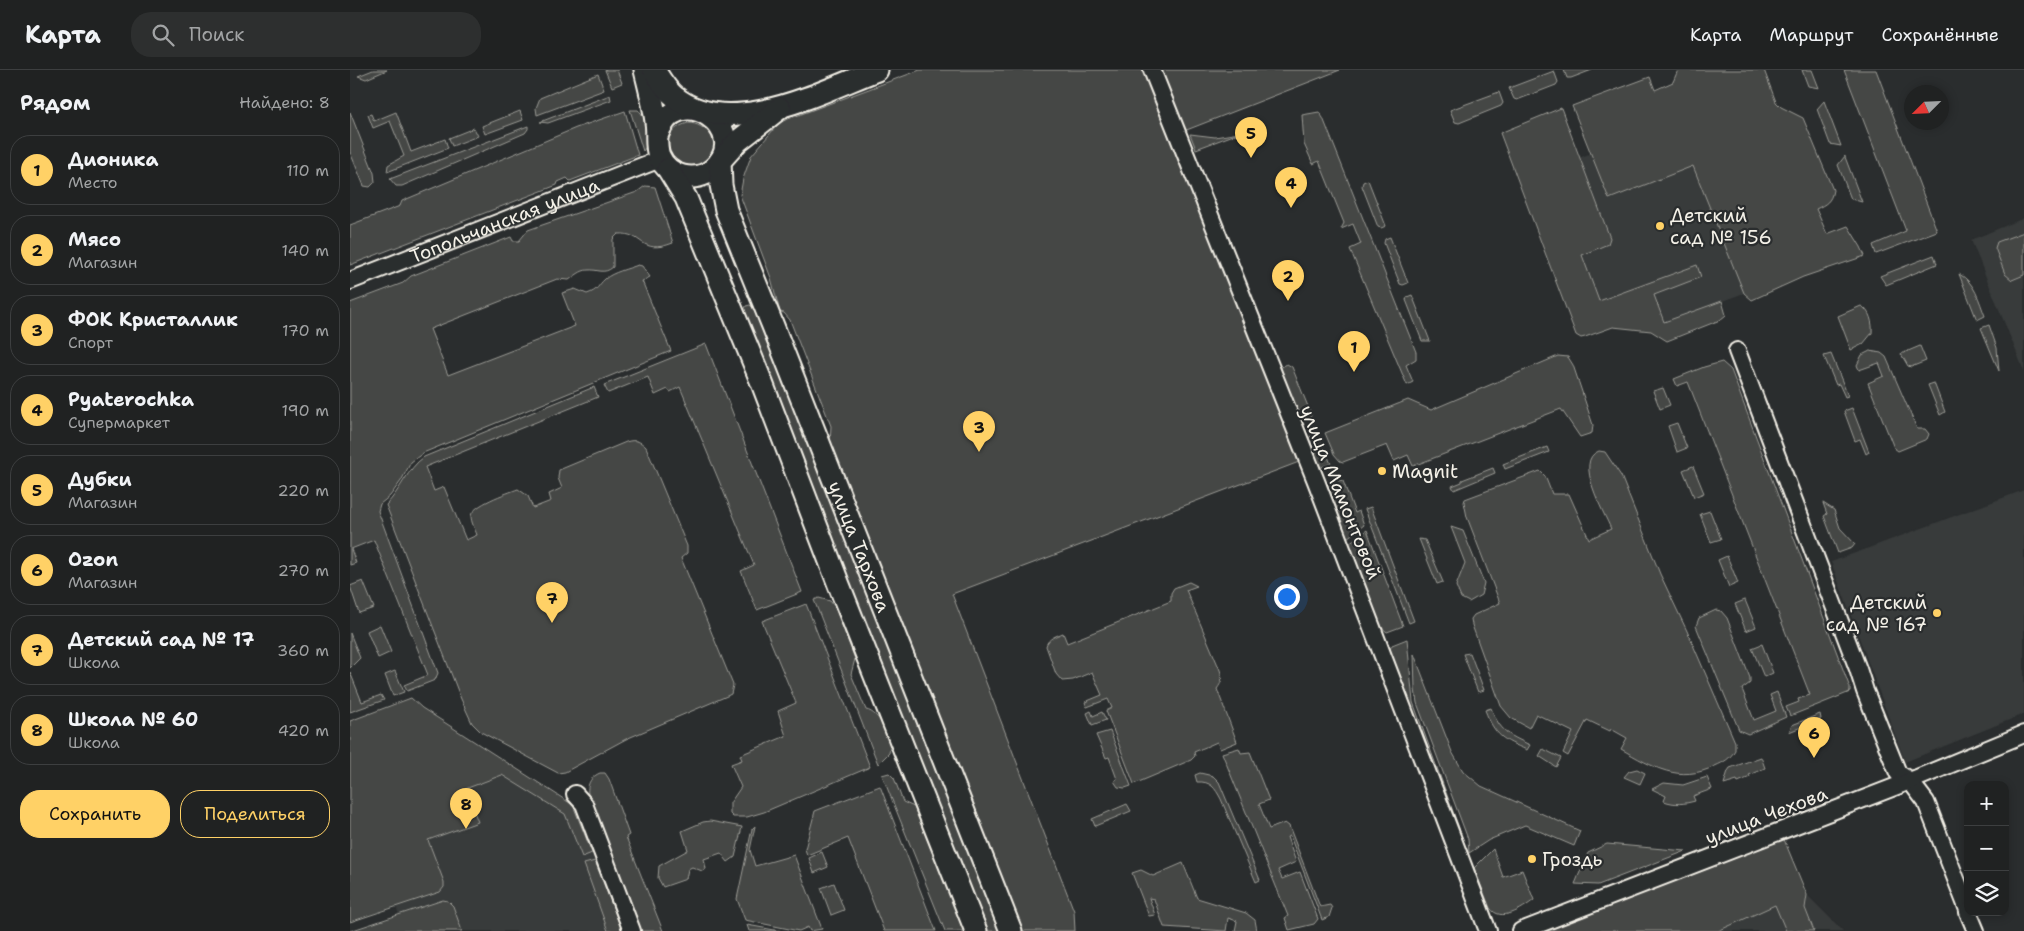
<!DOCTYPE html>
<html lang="ru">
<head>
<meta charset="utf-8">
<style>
	:root { --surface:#202222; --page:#2d2f2f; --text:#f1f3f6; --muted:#a2a4a5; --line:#3d3f40; --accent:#ffd166 }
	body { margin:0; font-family:"Shantell Sans",sans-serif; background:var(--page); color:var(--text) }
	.controls { position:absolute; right:15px; bottom:15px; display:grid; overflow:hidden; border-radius:10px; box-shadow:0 2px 8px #0003 }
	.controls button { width:45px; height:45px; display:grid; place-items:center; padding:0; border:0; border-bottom:1px solid var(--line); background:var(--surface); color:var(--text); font:25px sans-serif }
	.compass { position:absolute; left:1554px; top:15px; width:45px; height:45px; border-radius:50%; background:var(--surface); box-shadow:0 2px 8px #0003; rotate:246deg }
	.you { position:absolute; left:936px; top:526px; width:18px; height:18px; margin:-12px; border:4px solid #fff; border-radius:50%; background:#1a73e8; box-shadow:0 0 0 8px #1a73e833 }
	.badge { display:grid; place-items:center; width:32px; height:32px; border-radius:50%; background:var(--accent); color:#111; font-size:16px; font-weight:700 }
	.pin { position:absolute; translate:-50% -41px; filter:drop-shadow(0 1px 2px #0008) }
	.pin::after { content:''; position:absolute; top:26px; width:18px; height:15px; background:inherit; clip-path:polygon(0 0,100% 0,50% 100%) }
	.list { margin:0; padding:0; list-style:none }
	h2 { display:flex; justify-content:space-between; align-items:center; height:65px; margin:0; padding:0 20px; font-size:21px }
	h2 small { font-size:16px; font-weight:400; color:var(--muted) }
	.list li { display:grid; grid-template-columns:32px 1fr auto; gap:15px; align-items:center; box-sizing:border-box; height:70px; margin:0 10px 10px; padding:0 10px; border:1px solid var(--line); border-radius:20px }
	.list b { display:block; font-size:19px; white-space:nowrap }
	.list p { margin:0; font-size:16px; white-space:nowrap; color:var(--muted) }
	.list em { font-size:16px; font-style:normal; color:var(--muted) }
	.actions { display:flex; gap:10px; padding:15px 20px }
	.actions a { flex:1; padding:11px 0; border:1px solid var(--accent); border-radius:20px; text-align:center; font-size:18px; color:var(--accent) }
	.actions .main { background:var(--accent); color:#111 }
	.icon { flex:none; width:28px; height:28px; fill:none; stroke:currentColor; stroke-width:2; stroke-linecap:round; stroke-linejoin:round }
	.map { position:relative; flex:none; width:1674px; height:861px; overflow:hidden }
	header { display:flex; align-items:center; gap:30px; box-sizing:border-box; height:70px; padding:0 25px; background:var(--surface); border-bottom:1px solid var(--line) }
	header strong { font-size:24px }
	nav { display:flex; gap:28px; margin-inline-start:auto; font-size:18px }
	.search { width:350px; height:45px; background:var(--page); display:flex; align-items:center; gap:12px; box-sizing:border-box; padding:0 18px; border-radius:20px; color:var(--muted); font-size:19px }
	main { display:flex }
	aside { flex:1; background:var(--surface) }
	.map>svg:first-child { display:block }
	.built { fill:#373a3a }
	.green { fill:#444645; stroke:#9c9c96 }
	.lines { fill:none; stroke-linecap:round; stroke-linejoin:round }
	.minor-casing { stroke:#f4f1e8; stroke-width:20 }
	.major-casing { stroke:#f4f1e8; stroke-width:25 }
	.minor { stroke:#2a2d2e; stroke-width:16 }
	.major { stroke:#2a2d2e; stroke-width:21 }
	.poi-dot { fill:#ffd166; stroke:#2a2d2e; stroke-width:2 }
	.labels { text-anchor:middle; stroke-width:4.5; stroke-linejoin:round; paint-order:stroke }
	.poi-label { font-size:19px; fill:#f4f1e8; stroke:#2a2d2e; text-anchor:start }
	.street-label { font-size:19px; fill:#f4f1e8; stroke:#2a2d2e }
</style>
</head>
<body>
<header>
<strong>Карта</strong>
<div class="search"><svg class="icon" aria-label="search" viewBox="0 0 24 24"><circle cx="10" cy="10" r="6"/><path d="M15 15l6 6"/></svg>Поиск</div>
<nav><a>Карта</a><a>Маршрут</a><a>Сохранённые</a></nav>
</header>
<main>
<aside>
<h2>Рядом<small>Найдено: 8</small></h2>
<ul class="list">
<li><span class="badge">1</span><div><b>Дионика</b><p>Место</p></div><em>110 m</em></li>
<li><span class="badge">2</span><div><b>Мясо</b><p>Магазин</p></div><em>140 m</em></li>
<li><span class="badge">3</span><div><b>ФОК Кристаллик</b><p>Спорт</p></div><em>170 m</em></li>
<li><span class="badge">4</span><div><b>Pyaterochka</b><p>Супермаркет</p></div><em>190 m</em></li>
<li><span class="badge">5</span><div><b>Дубки</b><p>Магазин</p></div><em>220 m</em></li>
<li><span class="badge">6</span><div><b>Ozon</b><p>Магазин</p></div><em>270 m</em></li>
<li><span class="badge">7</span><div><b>Детский сад № 17</b><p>Школа</p></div><em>360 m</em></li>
<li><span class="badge">8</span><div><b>Школа № 60</b><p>Школа</p></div><em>420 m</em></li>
</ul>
<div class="actions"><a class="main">Сохранить</a><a>Поделиться</a></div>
</aside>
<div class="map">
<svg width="1674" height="861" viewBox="0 0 1674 861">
	<rect width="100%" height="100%" fill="#2a2d2e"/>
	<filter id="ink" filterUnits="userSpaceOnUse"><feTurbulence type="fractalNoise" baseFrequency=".02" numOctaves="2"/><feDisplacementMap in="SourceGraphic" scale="10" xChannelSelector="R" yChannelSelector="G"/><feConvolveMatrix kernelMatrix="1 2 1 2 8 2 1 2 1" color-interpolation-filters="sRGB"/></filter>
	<g filter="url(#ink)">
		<g class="built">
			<polygon points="1366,34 1439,206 1314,253 1239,250 1183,106"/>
			<polygon points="1674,148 1674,301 1621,170"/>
			<polygon points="1674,420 1674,644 1555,692 1481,492"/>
			<polygon points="72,638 223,735 272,861 55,861 41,824"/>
			<polygon points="1457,825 1493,861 1464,861 1455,838"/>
			<polygon points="1426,834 1436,861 1368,861"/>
		</g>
		<g class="green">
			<polygon points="23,0 37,0 16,9 8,6"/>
			<polygon points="255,0 267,0 272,13 262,17"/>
			<polygon points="570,0 796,0 949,392 602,524 724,841 725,861 673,861 546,545 480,375 481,356 440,250 434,243 430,242 421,208 390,125 393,109 401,86 430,52"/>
			<polygon points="810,0 990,0 834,61"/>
			<polygon points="1214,0 1242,0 1221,8 1217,8"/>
			<path d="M1328 0H1414L1426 32 1431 37 1453 48 1483 120C1481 132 1476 134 1466 139L1477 164 1498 156 1511 177 1515 186 1453 207 1402 230 1394 223 1343 96 1259 129 1222 36 1300 7 1305 20 1323 12Z"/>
			<polygon points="1452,0 1462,0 1469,18 1458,16"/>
			<polygon points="1494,0 1526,0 1587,161 1526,184 1523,175 1556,161"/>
			<polygon points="1204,1 1208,12 1206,15 1167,30 1164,29 1159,18"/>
			<polygon points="248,4 254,20 187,45 186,38 190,28"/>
			<polygon points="1149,22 1153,33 1151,36 1109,53 1105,52 1100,40"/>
			<polygon points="260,25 261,30 198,53 190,52"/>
			<polygon points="1474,31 1491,76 1480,74 1467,39"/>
			<polygon points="1211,38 1260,168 1258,174 1232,185 1249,231 1347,195 1351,207 1304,225 1314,252 1372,231 1376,245 1370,250 1317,271 1301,261 1263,257 1235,267 1231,268 1226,265 1150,63"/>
			<path d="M280 40H288C298 48 302 71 293 81Z"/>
			<polygon points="170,41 173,50 135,64 132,56"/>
			<polygon points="275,41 288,85 220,111 217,108 208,112 207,115 0,195 0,155 50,136 52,131 226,58"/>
			<polygon points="0,42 24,103 25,112 20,117 14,116 0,82"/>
			<polygon points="46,42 61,82 95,69 98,78 37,102 38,95 54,86 40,51 23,58 18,45 21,44 24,51"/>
			<polygon points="969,42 973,48 1066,282 1066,289 1056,295 1063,312 1057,315 1000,179 1011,174 1003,154 991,159 994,153 969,91 963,94 954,74 952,45"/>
			<path d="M338 53C355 53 374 73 360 89 356 94 347 97 343 100L323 92C315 74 316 59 338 53Z"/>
			<polygon points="178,56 178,59 175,63 52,116 46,116 40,109"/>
			<polygon points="124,58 128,66 102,76 99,68"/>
			<polygon points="889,63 846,79 840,64 865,67"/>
			<polygon points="1495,86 1495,87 1512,132 1501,129 1488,95"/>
			<polygon points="1018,110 1036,156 1031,158 1028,157 1012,116 1013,112"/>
			<path d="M295 116 305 117 323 173C289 186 294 162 268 164L263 169V197C254 205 248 199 238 200 231 200 225 206 219 210L207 209 80 259 98 305 225 256 212 223 225 219 237 224C249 220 247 216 255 209 263 202 278 199 288 195L292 196 300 207 292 211 321 281 73 383 61 392 51 411 40 426 30 434 28 441 88 603 85 610 57 621 54 615 78 605 24 470 1 479 6 493 0 495V233L53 213 61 206 161 167 163 171H169L178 160 287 122Z"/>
			<polygon points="1674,162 1674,205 1662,210 1655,204 1645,178 1647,172"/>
			<polygon points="1040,167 1058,213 1053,215 1050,214 1034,173 1035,169"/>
			<polygon points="1584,185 1587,194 1536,215 1530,206"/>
			<path d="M1609 204C1625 212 1629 231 1635 246L1627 250Z"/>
			<polygon points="1062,225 1080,271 1072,271 1056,230 1057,227"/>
			<polygon points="400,235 406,240 410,250 649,861 637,861 394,242 396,236"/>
			<path d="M1511 236C1520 240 1523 254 1522 263L1513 274 1501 280 1488 246Z"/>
			<polygon points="1639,255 1647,278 1649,301 1631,258"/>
			<polygon points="356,274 452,522 407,540 391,501 404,495 330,317 320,322 318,319 305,325 298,307 258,323 254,315"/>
			<polygon points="1570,276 1576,291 1561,297 1558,296 1551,284"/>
			<polygon points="1520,281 1531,283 1536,287 1567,359 1575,359 1579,364 1577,369 1548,381 1544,378 1518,313 1534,306 1529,293 1509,300 1507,295 1512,285"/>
			<polygon points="1481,284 1498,326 1495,327 1489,314 1486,315 1474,286"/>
			<polygon points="1208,286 1218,287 1223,295 1243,355 1242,363 1230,367 1211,339 1063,396 1058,385 1044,391 1037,375 993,392 990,391 984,384 975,363 1058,330 1081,340"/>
			<polygon points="1372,292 1381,300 1500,618 1500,622 1440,646 1436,637 1449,632 1448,629 1460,625 1338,312 1327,316 1324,309 1354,297"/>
			<polygon points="937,294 942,297 961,344 960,349 951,352 928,299"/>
			<polygon points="1584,313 1595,342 1590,345 1578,315"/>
			<path d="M244 317 248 327 75 397 84 421 94 417 116 470 127 465C125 459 121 452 121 446 122 435 157 423 168 419L178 426 183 438 201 431 199 424 212 418 208 408 209 400 276 372C285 369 290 371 296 377L337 476V483L331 488 383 615 381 624 377 626 276 669 215 702 208 703 131 662 122 653 111 629 36 435C51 420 57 399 74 387Z"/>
			<polygon points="1313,318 1320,335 1310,339 1303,321"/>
			<polygon points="1502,338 1519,382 1516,384 1510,369 1505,371 1494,341"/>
			<polygon points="1327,353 1337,378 1327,382 1318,356"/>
			<polygon points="968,363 981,394 969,398 958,368"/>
			<polygon points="1197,377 1199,382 1155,399 1153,394"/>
			<path d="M1249 381 1255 382 1271 406 1310 504 1337 561 1385 672V680C1380 689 1374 692 1365 696 1329 714 1303 697 1271 679L1277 668 1261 659 1260 661 1237 650 1218 686 1213 683 1223 662 1186 644 1179 658 1161 648 1151 636 1122 555 1121 549 1124 545 1150 533 1117 447 1114 432 1115 429 1190 401 1195 406 1202 424H1219L1239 469 1261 459C1254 442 1223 390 1249 381Z"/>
			<polygon points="1343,396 1354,423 1344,427 1333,400"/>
			<polygon points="1143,398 1145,403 1104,420 1102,416 1112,412 1112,410"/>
			<polygon points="990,410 993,411 1005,443 1009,441 1014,455 997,468 975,414"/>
			<polygon points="1473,433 1484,440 1490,458 1505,474 1502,478 1488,483 1474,446 1477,444"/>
			<polygon points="1021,437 1064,551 1059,553 1015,439"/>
			<polygon points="1360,441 1371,469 1361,472 1350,444"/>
			<polygon points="1101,457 1113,461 1134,513 1131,525 1119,532 1111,528 1106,516 1115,493"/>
			<polygon points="1017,460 1053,556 1037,562 1031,557 999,473"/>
			<polygon points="1069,469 1075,470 1093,512 1087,514"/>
			<polygon points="1377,486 1388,513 1379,517 1368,490"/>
			<polygon points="13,511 24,538 9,543 0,516"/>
			<path d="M839 512 847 516 836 520 870 600C873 609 872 612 867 619L887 672 870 679 867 672 844 682 845 686 841 690 784 714 756 641 762 638 758 629 737 637 735 632 752 625 742 602 723 610 712 611 706 604 696 576C698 568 706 566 713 563L717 573 821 531V523L824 518Z"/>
			<path d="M469 528 480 531 485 537 505 589 501 604 516 640C530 642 543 670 539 683L528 694 464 530Z"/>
			<polygon points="1395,530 1406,557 1396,561 1385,534"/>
			<polygon points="456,534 520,697 414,742 397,747 383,747 380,744 380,733 391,717 381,694 392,690 390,685 436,666 428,641 446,633 412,551"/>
			<polygon points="1366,540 1371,541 1377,548 1400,608 1400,613 1392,619 1404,650 1426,641 1420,625 1427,622 1436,647 1398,664 1389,660 1346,556 1349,548"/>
			<polygon points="30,555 41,582 28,588 17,561"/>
			<polygon points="0,563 10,588 0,598"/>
			<polygon points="1057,569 1063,632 1109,758 1113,775 1039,581 1042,575"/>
			<polygon points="1412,574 1423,603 1414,607 1402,578"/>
			<polygon points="1120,583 1134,620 1128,622 1113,584"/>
			<polygon points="1064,584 1102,682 1113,701 1131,716 1230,761 1224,776 1175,755 1139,770 1119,783 1118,769 1067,633 1065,619"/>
			<polygon points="45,601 54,622 43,626 35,605"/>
			<polygon points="0,602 12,632 31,625 34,630 0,642"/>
			<polygon points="61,628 72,638 223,735 242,783 232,787 215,744 152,705 115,719 128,752 78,770 94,812 94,817 90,822 0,852 0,651"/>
			<path d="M1141 638C1150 661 1158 665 1180 675L1177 680C1153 670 1145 666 1135 640Z"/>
			<polygon points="741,641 743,646 752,642 756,650 742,655 737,643"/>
			<polygon points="1470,644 1471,649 1439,662 1442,655"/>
			<polygon points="760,661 781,716 775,718 768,717 764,711 767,709 759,687 756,688 746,665"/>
			<polygon points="889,678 891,683 900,682 919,730 909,734 919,759 935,753 939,756 970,837 980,835 982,838 979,847 972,850 940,766 937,767 946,792 928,800 932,809 950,802 968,849 964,854 939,860 935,848 938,846 872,683"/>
			<polygon points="1193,679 1211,688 1206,697 1189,686"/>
			<polygon points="1411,687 1415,698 1399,705 1400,707 1388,712 1387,710 1374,714 1378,701 1380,698"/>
			<polygon points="1287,699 1295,703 1290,714 1274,707 1279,701"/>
			<path d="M250 703H255L259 709 279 765 276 767 313 861H291L239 730C236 718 238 708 250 703Z"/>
			<polygon points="539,703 544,708 553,732 564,737 614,861 595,861 532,705"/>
			<path d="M850 703 863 706 869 712 910 810 906 812 871 729C865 718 861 711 847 712L845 705Z"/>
			<path d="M1357 707 1362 719 1343 726 1345 731C1334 734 1325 735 1314 731L1316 726 1302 719 1314 713 1333 715Z"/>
			<polygon points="530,716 586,861 534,861 498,768 457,785 455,779 465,741"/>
			<polygon points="777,734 781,741 745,756 742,749"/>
			<polygon points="360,751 392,757 385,787 378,792 371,783 354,789 356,799 352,801 342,797 338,799 336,809 313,817 308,808 309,796 338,780 332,761 353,752"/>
			<polygon points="405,756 400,780 405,796 444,785 472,859 460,861 458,857 449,861 395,850 387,829 402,759"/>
			<polygon points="1433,767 1457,825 1455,838 1464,861 1436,861 1425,835 1368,861 1191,861"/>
			<polygon points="1257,774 1336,781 1248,815 1225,814 1238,783"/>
			<path d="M1143 779 1153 807 1172 800 1184 830C1172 839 1151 853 1140 838L1124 798Z"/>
			<polygon points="472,782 478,797 464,803 459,788"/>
			<polygon points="245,791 272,861 258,861 234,794"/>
			<polygon points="833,793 847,828 896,843 905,850 907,861 885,861 887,851 878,848 876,861 814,857 804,829 799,828 805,845 799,846 782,803 791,800 803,806"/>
			<polygon points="484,813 494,840 481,845 471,818"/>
			<polygon points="93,830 98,831 103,836 112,861 0,861"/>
			<polygon points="397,855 430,861 399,861"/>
		</g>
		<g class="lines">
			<g class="minor-casing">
				<g id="minor">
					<polyline points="802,0 966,411 1138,861"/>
					<path id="s1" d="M0 211 310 89"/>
					<polyline points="1387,281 1508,599 1515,621 1548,703 1560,711 1576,732 1618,840"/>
					<polyline points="225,724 234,734 282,861"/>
					<polyline points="1618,842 1626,861"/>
					<polyline points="1171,861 1560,711 1674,664"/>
				</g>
			</g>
			<g class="major-casing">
				<g id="major">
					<path d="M295 0C299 17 304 35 306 52 308 63 305 75 309 86 318 107 345 114 363 99 406 62 327 5 307 66"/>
					<path d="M304 0C310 9 316 20 325 27 379 71 472 21 527 0"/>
					<path id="s2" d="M430 38 388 71 370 91 371 115 376 140 423 256 661 861"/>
					<polyline points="318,99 336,128 412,313 489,515 626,861"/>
				</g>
			</g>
			<use href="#minor" class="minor"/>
			<use href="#major" class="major"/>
		</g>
	</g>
	<g class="poi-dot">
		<circle cx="1310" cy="156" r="5"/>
		<circle cx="1032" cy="401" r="5"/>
		<circle cx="1587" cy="543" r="5"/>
		<circle cx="1182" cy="789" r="5"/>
	</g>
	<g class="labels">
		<g class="poi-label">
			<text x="1320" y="152">Детский<tspan x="1320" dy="22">сад № 156</tspan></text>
			<text x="1042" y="408">Magnit</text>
			<text x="1577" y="539" text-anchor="end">Детский<tspan x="1577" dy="22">сад № 167</tspan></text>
			<text x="1192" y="796">Гроздь</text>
		</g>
		<g class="street-label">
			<text dy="7" stroke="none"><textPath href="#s1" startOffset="166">Топольчанская улица</textPath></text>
			<text transform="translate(991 422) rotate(68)" y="7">улица Мамонтовой</text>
			<text dy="7" stroke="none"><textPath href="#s2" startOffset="492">улица Тархова</textPath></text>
			<text transform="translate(1416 745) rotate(-21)" y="7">улица Чехова</text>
		</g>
	</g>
</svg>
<div class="controls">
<button>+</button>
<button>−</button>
<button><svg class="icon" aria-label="layers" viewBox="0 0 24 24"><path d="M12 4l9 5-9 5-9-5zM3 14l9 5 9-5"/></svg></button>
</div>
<svg class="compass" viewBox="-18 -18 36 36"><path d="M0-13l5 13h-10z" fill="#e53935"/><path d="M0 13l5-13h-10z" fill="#a2a4a5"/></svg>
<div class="you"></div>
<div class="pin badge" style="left:1004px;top:302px">1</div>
<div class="pin badge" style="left:938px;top:231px">2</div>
<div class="pin badge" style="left:629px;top:382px">3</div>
<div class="pin badge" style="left:941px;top:138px">4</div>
<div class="pin badge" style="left:901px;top:88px">5</div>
<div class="pin badge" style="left:1464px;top:688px">6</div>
<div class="pin badge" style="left:202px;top:553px">7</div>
<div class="pin badge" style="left:116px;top:759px">8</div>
</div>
</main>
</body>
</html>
